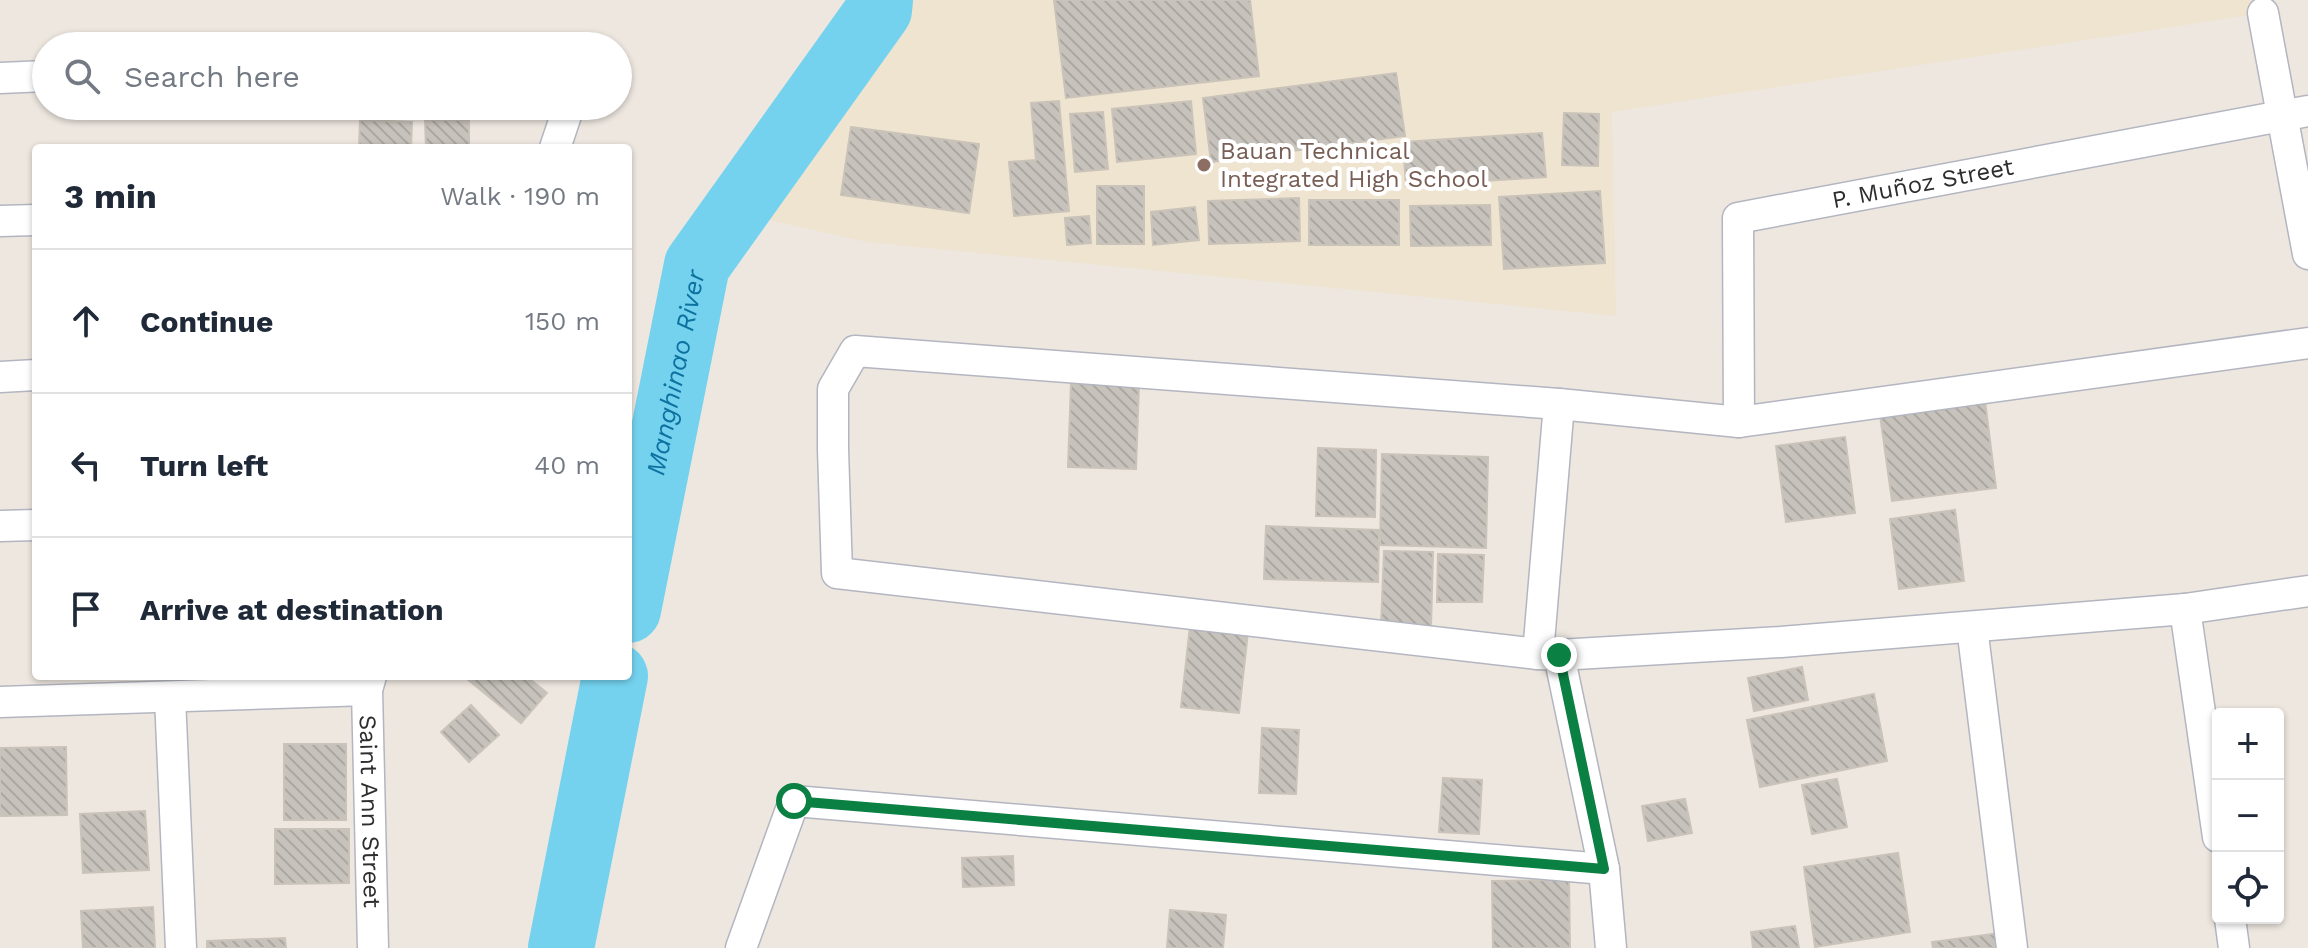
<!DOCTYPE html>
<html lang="en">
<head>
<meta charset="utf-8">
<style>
	:root { --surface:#fff; --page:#f2f2f3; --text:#1f2937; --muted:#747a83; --line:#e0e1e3 }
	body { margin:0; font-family:"Work Sans",sans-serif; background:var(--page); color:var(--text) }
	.controls { position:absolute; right:24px; bottom:24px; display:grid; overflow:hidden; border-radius:8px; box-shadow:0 2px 6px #0004 }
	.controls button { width:72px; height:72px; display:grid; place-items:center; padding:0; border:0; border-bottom:2px solid var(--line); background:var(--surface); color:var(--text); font:40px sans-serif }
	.stop { position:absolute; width:24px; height:24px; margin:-18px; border:6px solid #0b8043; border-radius:50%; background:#fff }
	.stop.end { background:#0b8043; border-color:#fff; box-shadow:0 2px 8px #0008 }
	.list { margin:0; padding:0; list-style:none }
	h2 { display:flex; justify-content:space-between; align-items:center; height:104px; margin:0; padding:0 32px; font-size:34px }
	h2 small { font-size:26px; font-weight:400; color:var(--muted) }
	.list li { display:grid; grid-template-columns:52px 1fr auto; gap:24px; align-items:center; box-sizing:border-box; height:144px; padding:0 32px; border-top:2px solid var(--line) }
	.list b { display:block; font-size:30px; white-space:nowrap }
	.list em { font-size:26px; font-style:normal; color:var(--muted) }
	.icon { flex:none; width:44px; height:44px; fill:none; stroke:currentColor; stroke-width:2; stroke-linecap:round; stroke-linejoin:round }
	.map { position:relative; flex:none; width:2308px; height:948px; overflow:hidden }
	.search { position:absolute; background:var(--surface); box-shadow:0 2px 6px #0004; left:32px; top:32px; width:600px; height:88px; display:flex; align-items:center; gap:20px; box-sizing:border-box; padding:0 28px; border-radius:44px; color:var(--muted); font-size:30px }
	.panel { position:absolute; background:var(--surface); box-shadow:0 2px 6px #0004; left:32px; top:144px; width:600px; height:536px; border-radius:8px }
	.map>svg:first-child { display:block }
	.education { fill:#efe4d0 }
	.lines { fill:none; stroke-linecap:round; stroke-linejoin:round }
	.river { stroke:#74d2ef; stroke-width:66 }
	.building { fill:url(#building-back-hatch); stroke:#cac3b9; stroke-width:2 }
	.street-casing { stroke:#b3b6c0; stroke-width:33 }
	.street { stroke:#fff; stroke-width:30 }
	.route { stroke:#0b8043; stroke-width:10 }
	.education-dot { fill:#8d6e63; stroke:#fff; stroke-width:3 }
	.labels { text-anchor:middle; stroke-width:8; stroke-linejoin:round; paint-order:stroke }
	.education-label { font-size:24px; fill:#785e54; stroke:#fff; text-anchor:start }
	.street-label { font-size:24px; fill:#2d2d2d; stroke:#fff }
	.water-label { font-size:26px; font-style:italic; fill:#0e72a0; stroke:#fff }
</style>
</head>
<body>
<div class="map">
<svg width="2308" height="948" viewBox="0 0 2308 948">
	<defs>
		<pattern id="building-back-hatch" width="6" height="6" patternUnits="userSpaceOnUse" patternTransform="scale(2)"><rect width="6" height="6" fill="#c7c2bb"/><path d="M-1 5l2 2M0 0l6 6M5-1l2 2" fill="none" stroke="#aba7a1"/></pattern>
	</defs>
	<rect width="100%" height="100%" fill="#eee7e0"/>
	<polygon class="education" points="902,0 2261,0 2263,13 1612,112 1616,316 867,242 760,218 892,22"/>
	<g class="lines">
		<g class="river">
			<path id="s1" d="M628 610 697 265 879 10 880 0"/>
			<polyline points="561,948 615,676"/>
		</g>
	</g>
	<g class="building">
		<polygon points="1054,0 1250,0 1259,76 1066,98"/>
		<polygon points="1396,73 1405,136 1211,162 1203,98"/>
		<polygon points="1059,101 1069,211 1014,216 1009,162 1036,160 1031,103"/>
		<polygon points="1191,101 1196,154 1117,162 1112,109"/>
		<polygon points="1103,112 1108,169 1075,172 1070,114"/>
		<polygon points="1564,113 1599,114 1598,166 1562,165"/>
		<polygon points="360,120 412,122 411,148 359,148"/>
		<polygon points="425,120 469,120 469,148 426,148"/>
		<polygon points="851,127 979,144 969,213 841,195"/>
		<polygon points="1542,133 1546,177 1406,186 1403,142"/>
		<rect x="1097" y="186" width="47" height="58"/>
		<polygon points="1600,191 1605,263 1504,269 1499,197"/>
		<polygon points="1299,198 1300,241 1209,244 1208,201"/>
		<rect x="1309" y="200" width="90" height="45"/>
		<polygon points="1490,205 1491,245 1411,246 1410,206"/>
		<polygon points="1195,207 1199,240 1153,245 1151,212"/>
		<polygon points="1089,216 1091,243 1067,245 1065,218"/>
		<polygon points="1071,383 1139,384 1136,469 1068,467"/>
		<polygon points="1985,401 1996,488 1892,501 1880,415"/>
		<polygon points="1845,437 1855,513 1786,522 1776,446"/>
		<polygon points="1318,448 1376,450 1375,517 1316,516"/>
		<polygon points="1382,454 1488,457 1486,548 1380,545"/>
		<polygon points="1955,510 1964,581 1899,589 1890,519"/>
		<polygon points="1266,526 1379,530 1378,582 1264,579"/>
		<polygon points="1384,551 1433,552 1431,628 1381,626"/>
		<polygon points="1438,554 1484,555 1482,602 1437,602"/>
		<polygon points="1190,626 1248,632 1239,713 1181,707"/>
		<polygon points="1802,667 1808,700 1754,711 1748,678"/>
		<polygon points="470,676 526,676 547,693 521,723 467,679"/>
		<polygon points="1874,694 1887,761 1760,787 1747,720"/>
		<polygon points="471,705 499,735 469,762 441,732"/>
		<polygon points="1262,728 1299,730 1296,794 1259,793"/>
		<rect x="284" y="744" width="62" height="76"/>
		<polygon points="66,747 67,815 0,816 0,748"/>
		<polygon points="1443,778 1482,780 1479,834 1439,832"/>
		<polygon points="1837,779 1847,827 1812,834 1802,785"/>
		<polygon points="1685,799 1692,833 1648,841 1642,806"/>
		<polygon points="145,811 149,870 83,873 80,814"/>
		<polygon points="275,829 349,829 349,883 275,884"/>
		<polygon points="1898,853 1910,932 1815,947 1804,867"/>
		<polygon points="1013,856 1014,885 963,887 962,858"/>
		<polygon points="1569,880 1570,948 1493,948 1492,881"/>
		<polygon points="153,907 155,948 83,948 81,911"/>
		<polygon points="1170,910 1226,915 1223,948 1167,948"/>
		<polygon points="1795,926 1799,948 1753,948 1751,932"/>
		<polygon points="1999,933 2001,948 1933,948 1932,942"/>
		<polygon points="285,938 286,948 207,948 207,941"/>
	</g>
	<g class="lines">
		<g class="street-casing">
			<g id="street">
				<polyline points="2263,13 2308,254"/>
				<polyline points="0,78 46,76"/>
				<polyline points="555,148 569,106"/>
				<polyline points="0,221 36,220"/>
				<polyline points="2308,343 1739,422 1559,404 855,351 833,389 833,449 837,573 1538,654 1559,655 1781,642 2185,609 2308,591"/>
				<polyline points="0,377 36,375"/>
				<path id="s2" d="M1739 422 1738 218 2308 111"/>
				<polyline points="0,526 36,525"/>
				<polyline points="2185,609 2218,837"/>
				<polyline points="1972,627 2012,948"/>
				<polyline points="1538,654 1559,404"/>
				<polyline points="1559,655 1604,869 1611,948"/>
				<path id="s3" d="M371 676 367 690 373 948"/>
				<polyline points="170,697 181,948"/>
				<polyline points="0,702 367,690"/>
				<polyline points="2230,918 2234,948"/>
				<polyline points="741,948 794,801 1604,869"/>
			</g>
		</g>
		<use href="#street" class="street"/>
	</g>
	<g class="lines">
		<polyline class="route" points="794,801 1604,869 1559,655"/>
	</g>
	<circle class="education-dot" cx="1204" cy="165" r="8"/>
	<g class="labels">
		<g class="education-label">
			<text x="1220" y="159">Bauan Technical<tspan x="1220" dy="28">Integrated High School</tspan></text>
		</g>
		<g class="street-label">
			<text dy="8" stroke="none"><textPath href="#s2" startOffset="392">P. Muñoz Street</textPath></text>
			<text dy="8" stroke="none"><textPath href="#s3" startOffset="136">Saint Ann Street</textPath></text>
		</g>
		<g class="water-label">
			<text dy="9" stroke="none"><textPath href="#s1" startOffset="242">Manghinao River</textPath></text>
		</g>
	</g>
</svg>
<div class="controls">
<button>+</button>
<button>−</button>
<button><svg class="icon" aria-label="locate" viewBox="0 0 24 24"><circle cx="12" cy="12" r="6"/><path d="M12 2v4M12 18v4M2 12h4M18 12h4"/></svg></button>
</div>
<div class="stop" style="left:794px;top:801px"></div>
<div class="stop end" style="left:1559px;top:655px"></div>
<div class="search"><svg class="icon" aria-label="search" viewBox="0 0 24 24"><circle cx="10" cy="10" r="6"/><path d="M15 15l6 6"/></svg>Search here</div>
<section class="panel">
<h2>3 min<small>Walk · 190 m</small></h2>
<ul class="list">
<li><svg class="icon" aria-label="ahead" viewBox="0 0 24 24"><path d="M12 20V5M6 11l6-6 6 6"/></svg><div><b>Continue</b></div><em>150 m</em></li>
<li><svg class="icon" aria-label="left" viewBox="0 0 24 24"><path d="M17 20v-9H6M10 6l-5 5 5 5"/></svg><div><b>Turn left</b></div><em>40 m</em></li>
<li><svg class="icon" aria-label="arrive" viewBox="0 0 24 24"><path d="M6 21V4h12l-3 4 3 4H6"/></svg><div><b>Arrive at destination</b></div></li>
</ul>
</section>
</div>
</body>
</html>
